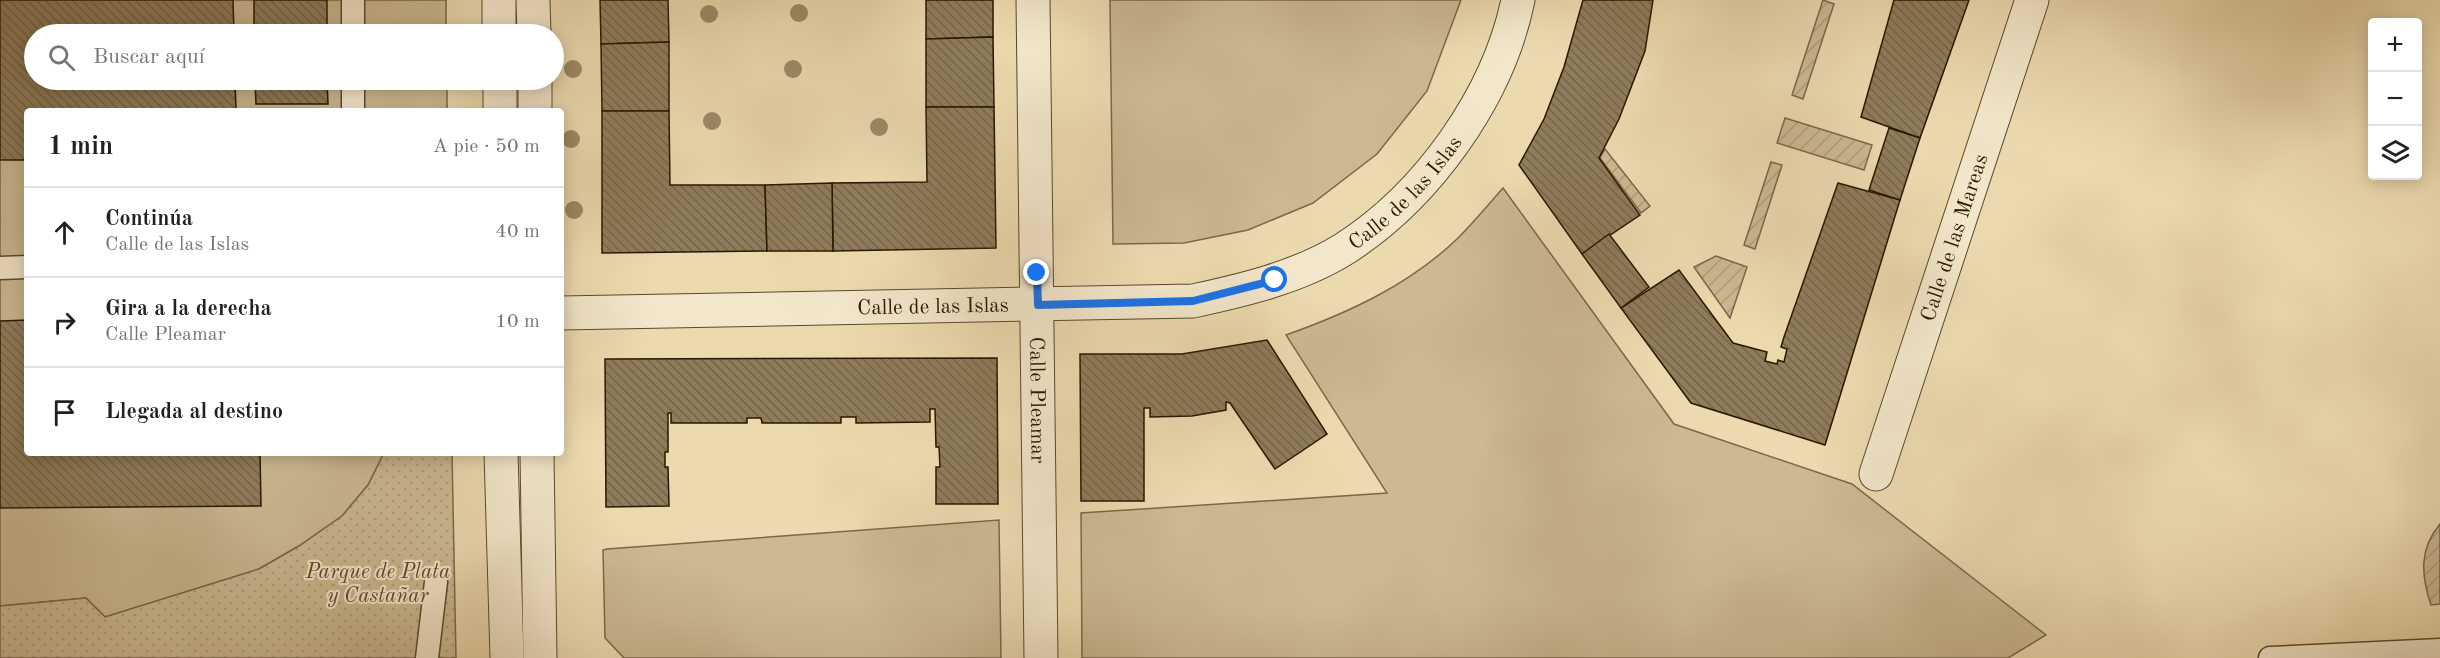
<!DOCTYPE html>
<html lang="es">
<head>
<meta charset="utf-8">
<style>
	:root { --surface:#fff; --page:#f6f6f6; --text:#202124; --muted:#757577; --line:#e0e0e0 }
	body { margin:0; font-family:"Old Standard TT",serif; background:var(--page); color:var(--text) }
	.controls { position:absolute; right:18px; top:18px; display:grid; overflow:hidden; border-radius:6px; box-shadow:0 3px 15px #0003 }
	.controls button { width:54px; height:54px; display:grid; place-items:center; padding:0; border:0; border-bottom:2px solid var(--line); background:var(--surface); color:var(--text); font:30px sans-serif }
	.stop { position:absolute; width:18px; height:18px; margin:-14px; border:4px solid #1a73e8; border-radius:50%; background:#fff }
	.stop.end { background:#1a73e8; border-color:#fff; box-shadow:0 2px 6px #0008 }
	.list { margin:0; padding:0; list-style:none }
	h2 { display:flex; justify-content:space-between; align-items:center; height:78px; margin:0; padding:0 24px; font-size:26px }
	h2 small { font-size:20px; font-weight:400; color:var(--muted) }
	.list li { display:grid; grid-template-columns:39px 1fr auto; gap:18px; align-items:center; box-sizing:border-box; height:90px; padding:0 24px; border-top:2px solid var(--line) }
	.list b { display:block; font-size:22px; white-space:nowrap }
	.list p { margin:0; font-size:20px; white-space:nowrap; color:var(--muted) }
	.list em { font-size:20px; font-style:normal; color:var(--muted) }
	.icon { flex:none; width:33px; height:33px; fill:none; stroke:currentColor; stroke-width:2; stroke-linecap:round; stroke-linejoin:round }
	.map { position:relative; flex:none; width:2440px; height:658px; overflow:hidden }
	.search { position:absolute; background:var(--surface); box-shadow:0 3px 15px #0003; left:24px; top:24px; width:540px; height:66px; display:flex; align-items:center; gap:15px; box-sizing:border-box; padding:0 21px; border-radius:33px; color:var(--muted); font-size:22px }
	.panel { position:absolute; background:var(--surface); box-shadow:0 3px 15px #0003; left:24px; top:108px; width:540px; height:348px; border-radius:6px }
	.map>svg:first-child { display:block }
	.grass { fill:#cbb991; stroke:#7a6848; stroke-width:1.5 }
	.park { fill:url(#park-dots); stroke:#7a6848; stroke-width:1.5 }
	.garden { fill:url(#garden-furrows); stroke:#7a6848; stroke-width:1.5 }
	.building { fill:url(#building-back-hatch); stroke:#291700; stroke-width:1.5 }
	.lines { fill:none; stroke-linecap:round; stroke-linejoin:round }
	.lane-casing { stroke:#5a482c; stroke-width:25 }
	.street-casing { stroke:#5a482c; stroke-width:35 }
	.lane { stroke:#f3e7cb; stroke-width:22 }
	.street { stroke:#f3e7cb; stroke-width:33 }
	.tree { fill:#9c8a67 }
	.route { stroke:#1a73e8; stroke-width:8 }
	.labels { text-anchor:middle; stroke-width:4.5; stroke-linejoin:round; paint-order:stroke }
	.street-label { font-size:21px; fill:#291700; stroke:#f3e7cb }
	.park-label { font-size:21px; font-style:italic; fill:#5a482c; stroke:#f3e7cb }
</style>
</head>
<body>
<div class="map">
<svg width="2440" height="658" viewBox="0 0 2440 658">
	<defs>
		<pattern id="park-dots" width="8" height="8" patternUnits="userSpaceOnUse" patternTransform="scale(1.5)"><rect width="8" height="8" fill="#cbb991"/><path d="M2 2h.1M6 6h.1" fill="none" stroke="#ae9e7b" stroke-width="1.8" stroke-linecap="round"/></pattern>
		<pattern id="garden-furrows" width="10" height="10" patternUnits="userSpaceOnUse" patternTransform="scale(1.5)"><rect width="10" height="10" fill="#cbb991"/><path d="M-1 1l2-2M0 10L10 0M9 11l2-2" fill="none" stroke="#ae9e7b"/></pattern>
		<pattern id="building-back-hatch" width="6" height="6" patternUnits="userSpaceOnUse" patternTransform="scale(1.5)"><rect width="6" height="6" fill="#8e7c5b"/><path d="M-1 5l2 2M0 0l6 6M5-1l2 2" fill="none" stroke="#746549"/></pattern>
	</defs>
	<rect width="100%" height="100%" fill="#ecdaaf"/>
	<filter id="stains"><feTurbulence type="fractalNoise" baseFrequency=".00333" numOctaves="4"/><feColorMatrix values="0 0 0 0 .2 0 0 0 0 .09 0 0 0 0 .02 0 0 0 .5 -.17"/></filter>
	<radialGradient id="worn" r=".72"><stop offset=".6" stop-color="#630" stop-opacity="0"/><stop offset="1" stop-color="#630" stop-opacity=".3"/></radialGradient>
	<g class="grass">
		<polygon points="0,0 446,0 446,34 34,34 34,80 447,80 447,111 27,111 27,453 384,453 368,485 342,516 299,546 259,569 105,617 86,598 0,606"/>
		<polygon points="1110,0 1461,0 1427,91 1377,154 1313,203 1248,230 1184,243 1113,244"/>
		<path d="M1503 188 1674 424 1852 484 2046 635 2008 658H1082L1081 513 1387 493 1286 335C1348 313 1409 285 1457 239 1473 223 1488 205 1503 188Z"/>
		<polygon points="999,520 1001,658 624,658 605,638 603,550 607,549"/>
	</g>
	<polygon class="park" points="384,453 452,453 456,658 0,658 0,606 86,598 105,617 259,569 299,546 342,516 368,485"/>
	<g class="garden">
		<polygon points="1823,0 1834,4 1803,99 1792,95"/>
		<polygon points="1785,118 1872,145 1864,170 1777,143"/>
		<polygon points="1605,149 1650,206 1641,213 1600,158"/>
		<polygon points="1771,162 1782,165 1755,249 1744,245"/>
		<polygon points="1716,256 1747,267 1730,318 1694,267"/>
		<path d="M2440 524V604L2431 605C2421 575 2419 549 2440 524Z"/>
	</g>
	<g class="building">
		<polygon points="0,0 233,0 234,34 34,34 34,80 235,80 236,111 27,111 27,160 0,160"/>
		<rect x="254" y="0" width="73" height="34"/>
		<polygon points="600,0 668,0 669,42 601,44"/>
		<polygon points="926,0 993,0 993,37 926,39"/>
		<polygon points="1583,0 1653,0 1645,51 1619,119 1599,158 1640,215 1582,254 1519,165 1544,119 1564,67"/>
		<polygon points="1894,0 1969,0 1920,138 1861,117"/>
		<polygon points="993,37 994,107 926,107 926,39"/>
		<polygon points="669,42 669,111 602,111 601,44"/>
		<polygon points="255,80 327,80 328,104 256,104"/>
		<polygon points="926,107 994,107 996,248 833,251 832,183 927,182"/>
		<polygon points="602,111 669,111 670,185 765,185 767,251 602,253"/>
		<polygon points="1889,128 1920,138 1900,200 1869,190"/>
		<polygon points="832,183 833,251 767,251 765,185"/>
		<polygon points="1838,183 1900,200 1825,445 1691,403 1621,308 1679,270 1733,343 1767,352 1765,361 1777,364 1778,360 1784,362 1787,349 1781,347 1784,337"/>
		<polygon points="1609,234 1649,287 1621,308 1582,254"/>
		<polygon points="27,320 27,453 260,453 261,506 0,508 0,321"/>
		<polygon points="1267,340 1327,434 1275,469 1230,403 1226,402 1226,410 1192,416 1150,417 1150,408 1144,408 1144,501 1081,501 1080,354 1182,354"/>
		<polygon points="997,358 998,504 936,504 936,467 940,467 939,447 936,447 935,409 930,409 930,422 856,423 856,417 841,417 841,423 762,423 761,418 747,418 747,423 671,423 671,413 668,413 668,452 665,452 665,467 668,467 669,506 606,507 605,359"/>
	</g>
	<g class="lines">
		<g class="lane-casing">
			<g id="lane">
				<polyline points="353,34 353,0"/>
				<polyline points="353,111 353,80"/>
				<polyline points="0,268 27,267"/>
				<polyline points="427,658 436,582"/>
				<polyline points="2270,658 2440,650"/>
			</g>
		</g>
		<g class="street-casing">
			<g id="street">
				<polyline points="499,0 499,34"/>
				<polyline points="533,0 534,34"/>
				<path id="s1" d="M1033 0 1041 658"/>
				<polyline points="500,80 500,111"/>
				<polyline points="535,80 535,111"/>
				<path id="s2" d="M561 313 1193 301C1244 290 1299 277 1344 249 1427 196 1498 97 1518 0"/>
				<polyline points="501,453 507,658"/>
				<polyline points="537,453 540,658"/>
				<path id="s3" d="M1876 474 2032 0"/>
			</g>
		</g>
		<use href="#lane" class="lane"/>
		<use href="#street" class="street"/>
	</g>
	<g class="tree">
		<circle cx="799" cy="13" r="9"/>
		<circle cx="709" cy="14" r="9"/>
		<circle cx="573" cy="69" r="9"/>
		<circle cx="793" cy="69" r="9"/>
		<circle cx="712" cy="121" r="9"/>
		<circle cx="879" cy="127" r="9"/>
		<circle cx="571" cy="139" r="9"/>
		<circle cx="574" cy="210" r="9"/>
	</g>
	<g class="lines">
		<polyline class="route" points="1037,273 1038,305 1193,301 1275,280"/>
	</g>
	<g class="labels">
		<g class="street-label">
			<text dy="7" stroke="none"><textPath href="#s2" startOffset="876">Calle de las Islas</textPath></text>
			<text dy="7" stroke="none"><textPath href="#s3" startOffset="249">Calle de las Mareas</textPath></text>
			<text dy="7" stroke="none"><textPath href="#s2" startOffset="372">Calle de las Islas</textPath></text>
			<text dy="7" stroke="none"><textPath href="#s1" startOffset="400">Calle Pleamar</textPath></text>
		</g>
		<g class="park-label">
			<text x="378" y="578">Parque de Plata<tspan x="378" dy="24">y Castañar</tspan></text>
		</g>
	</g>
	<rect width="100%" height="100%" filter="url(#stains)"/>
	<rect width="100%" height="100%" fill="url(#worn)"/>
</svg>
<div class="controls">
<button>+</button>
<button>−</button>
<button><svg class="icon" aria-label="layers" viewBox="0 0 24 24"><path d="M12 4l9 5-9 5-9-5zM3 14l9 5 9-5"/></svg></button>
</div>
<div class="stop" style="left:1275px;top:280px"></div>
<div class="stop end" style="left:1037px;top:273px"></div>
<div class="search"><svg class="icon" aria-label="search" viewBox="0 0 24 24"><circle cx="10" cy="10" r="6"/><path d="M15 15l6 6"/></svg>Buscar aquí</div>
<section class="panel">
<h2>1 min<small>A pie · 50 m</small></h2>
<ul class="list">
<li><svg class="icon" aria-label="ahead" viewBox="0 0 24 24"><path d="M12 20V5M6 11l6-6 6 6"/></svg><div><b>Continúa</b><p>Calle de las Islas</p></div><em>40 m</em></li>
<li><svg class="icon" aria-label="right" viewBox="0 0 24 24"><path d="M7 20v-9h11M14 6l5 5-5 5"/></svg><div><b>Gira a la derecha</b><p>Calle Pleamar</p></div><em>10 m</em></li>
<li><svg class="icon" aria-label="arrive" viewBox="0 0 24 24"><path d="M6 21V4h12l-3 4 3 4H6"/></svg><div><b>Llegada al destino</b></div></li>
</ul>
</section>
</div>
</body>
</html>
